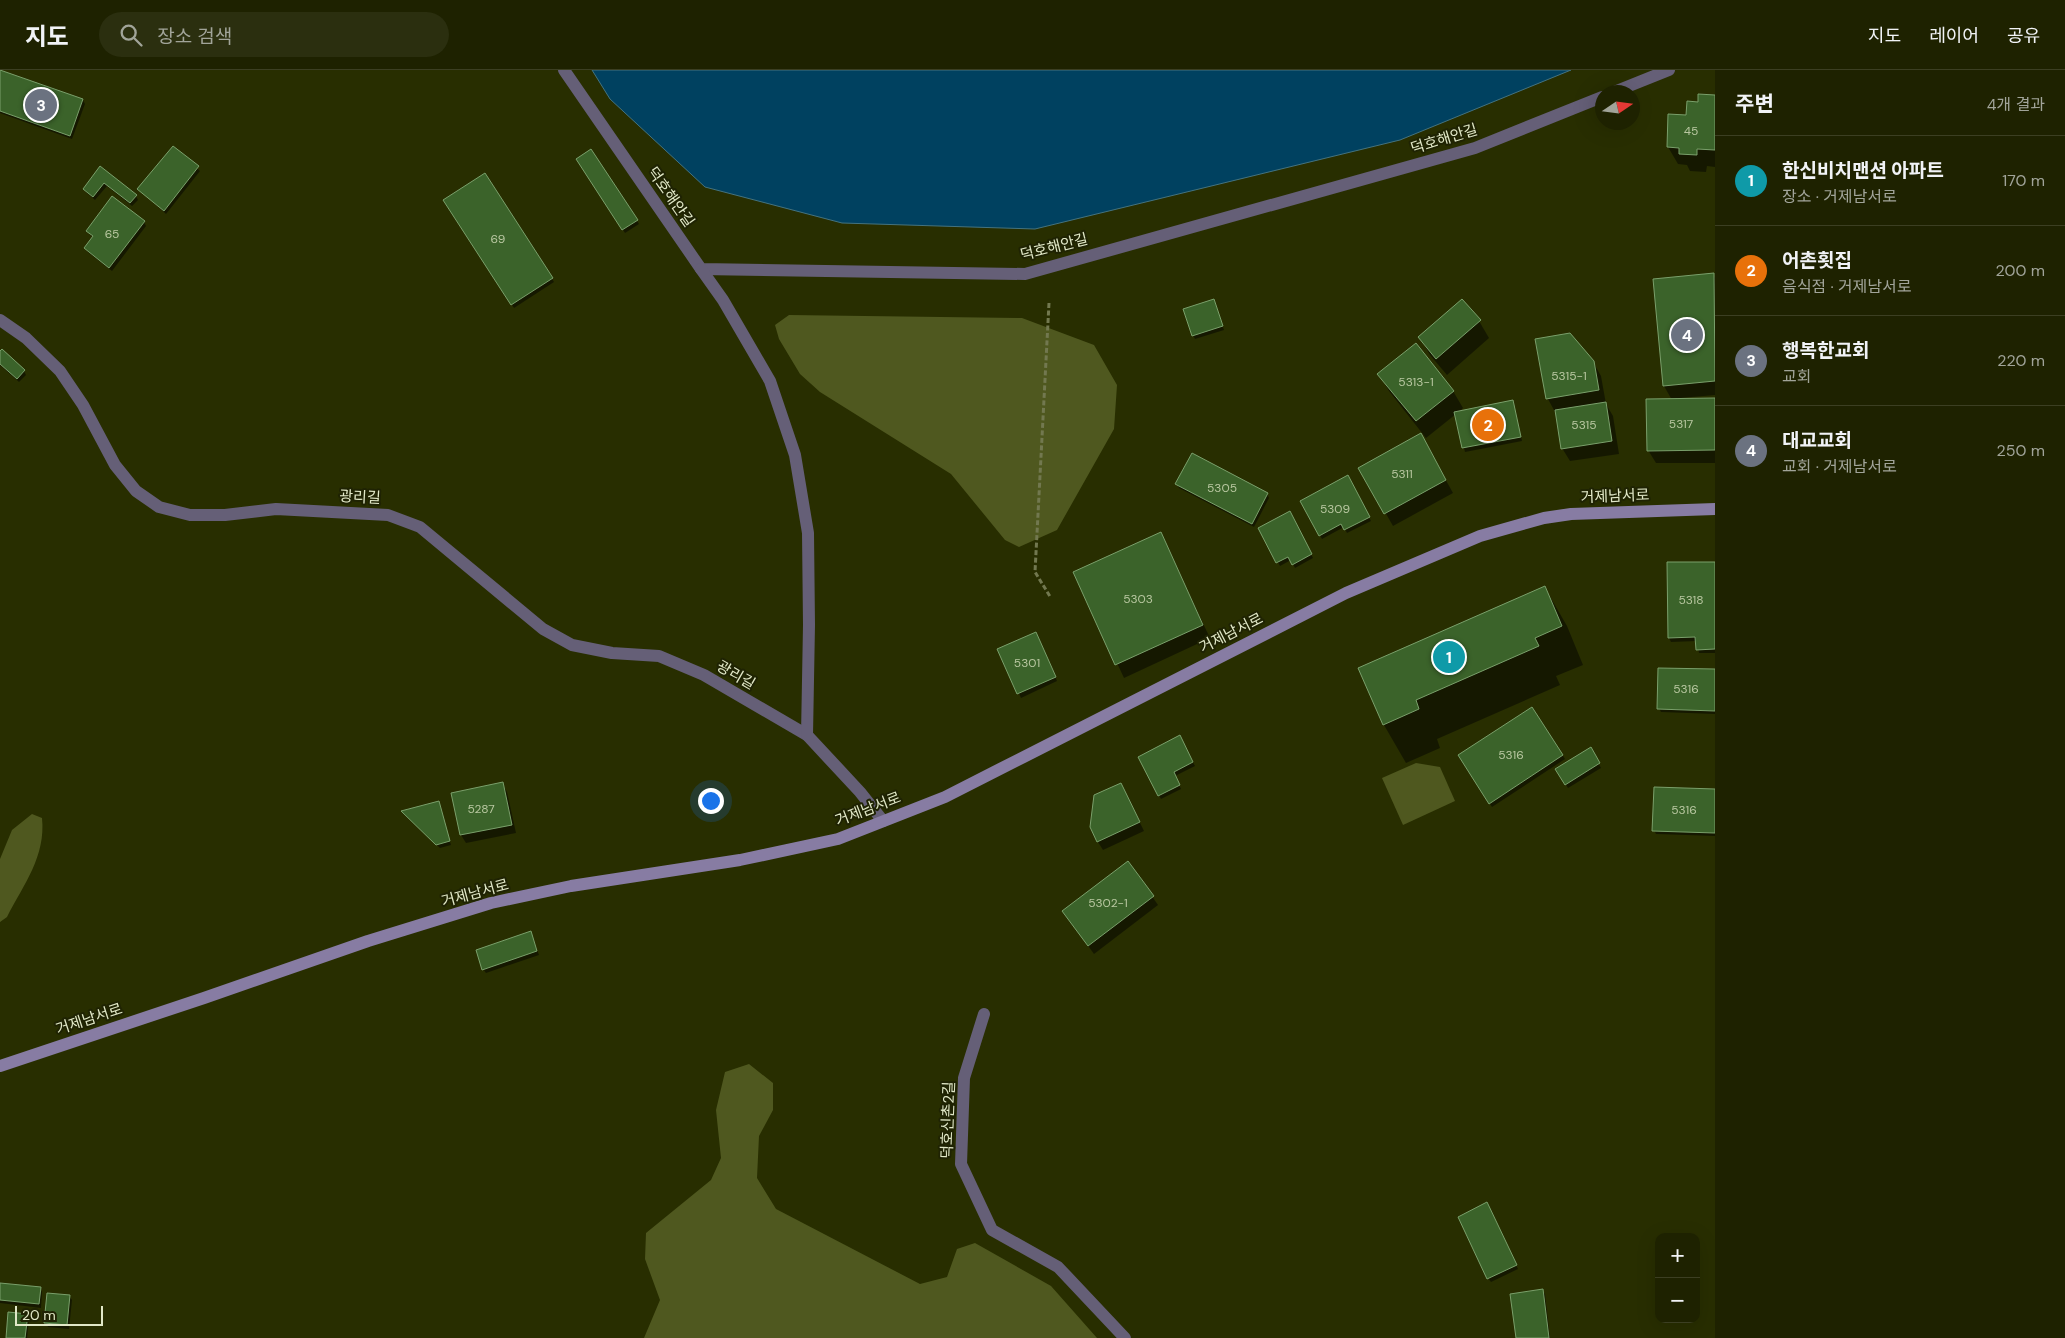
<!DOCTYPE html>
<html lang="ko">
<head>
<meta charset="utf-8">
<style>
	:root { --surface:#1e2200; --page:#2b2f0f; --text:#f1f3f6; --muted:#a1a499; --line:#3c3f22; --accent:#8c9099 }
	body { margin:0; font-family:"DM Sans","Noto Sans KR",sans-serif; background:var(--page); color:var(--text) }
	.controls { position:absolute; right:15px; bottom:15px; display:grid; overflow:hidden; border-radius:10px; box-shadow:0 5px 20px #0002 }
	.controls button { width:45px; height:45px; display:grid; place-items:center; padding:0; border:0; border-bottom:1px solid var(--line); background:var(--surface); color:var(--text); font:25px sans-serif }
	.compass { position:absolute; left:1595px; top:15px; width:45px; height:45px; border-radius:50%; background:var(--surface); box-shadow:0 5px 20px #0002; rotate:77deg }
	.scale { position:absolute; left:15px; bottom:12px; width:88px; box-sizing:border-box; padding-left:5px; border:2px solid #e1e8c7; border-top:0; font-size:14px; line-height:18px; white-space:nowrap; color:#e1e8c7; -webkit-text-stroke:4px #1f2303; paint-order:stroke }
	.you { position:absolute; left:710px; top:730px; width:18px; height:18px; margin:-12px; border:4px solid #fff; border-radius:50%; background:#1a73e8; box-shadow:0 0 0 8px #1a73e833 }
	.badge { display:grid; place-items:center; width:32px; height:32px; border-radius:50%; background:var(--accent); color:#fff; font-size:16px; font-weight:700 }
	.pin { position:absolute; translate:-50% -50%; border:2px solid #fff; box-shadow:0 1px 5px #0006 }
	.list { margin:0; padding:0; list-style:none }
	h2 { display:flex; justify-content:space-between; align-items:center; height:65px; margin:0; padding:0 20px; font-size:21px }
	h2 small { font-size:16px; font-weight:400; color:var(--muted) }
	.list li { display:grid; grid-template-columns:32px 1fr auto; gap:15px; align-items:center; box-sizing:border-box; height:90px; padding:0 20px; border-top:1px solid var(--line) }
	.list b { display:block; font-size:19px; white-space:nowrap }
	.list p { margin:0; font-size:16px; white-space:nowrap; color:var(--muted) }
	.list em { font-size:16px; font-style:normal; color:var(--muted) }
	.icon { flex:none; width:28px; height:28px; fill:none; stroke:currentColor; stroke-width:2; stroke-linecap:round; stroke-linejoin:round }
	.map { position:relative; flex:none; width:1715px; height:1268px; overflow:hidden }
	header { display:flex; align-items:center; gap:30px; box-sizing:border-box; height:70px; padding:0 25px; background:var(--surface); border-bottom:1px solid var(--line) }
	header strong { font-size:24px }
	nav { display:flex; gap:28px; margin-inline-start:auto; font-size:18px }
	.search { width:350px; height:45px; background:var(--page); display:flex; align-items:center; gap:12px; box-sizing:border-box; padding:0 18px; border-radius:28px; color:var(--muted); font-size:19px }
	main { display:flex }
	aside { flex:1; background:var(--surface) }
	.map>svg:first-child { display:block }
	.green { fill:#4f581f }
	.water { fill:#004160; stroke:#44737f }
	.shadow { fill:#0007 }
	.building { fill:#3b632a; stroke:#7aa06b }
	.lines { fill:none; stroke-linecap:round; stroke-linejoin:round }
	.path { stroke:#72784f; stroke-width:3; stroke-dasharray:5 2.5; stroke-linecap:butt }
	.service { stroke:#655f77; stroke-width:12 }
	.minor { stroke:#655f77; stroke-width:12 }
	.secondary { stroke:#877ca3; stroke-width:12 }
	.labels { text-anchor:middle; stroke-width:4; stroke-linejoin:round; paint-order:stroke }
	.number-label { font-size:12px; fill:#b8c7a0 }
	.street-label { font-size:15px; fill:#e1e8c7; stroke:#1f2303 }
</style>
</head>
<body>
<header>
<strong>지도</strong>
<div class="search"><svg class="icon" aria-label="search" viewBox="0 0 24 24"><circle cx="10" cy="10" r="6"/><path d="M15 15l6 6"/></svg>장소 검색</div>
<nav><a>지도</a><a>레이어</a><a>공유</a></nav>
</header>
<main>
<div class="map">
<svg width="1715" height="1268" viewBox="0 0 1715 1268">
	<rect width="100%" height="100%" fill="#282e00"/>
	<g class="green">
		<polygon points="789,245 1022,248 1094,275 1117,315 1114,359 1057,460 1019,477 1005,470 951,404 820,322 800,304 779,269 775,255"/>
		<polygon points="1416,693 1440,697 1455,731 1403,755 1382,708"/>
		<path d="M32 744 42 748C46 786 24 814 7 847L0 852V789L12 760Z"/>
		<polygon points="749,994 773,1013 773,1040 759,1066 757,1108 776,1139 920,1214 947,1207 957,1179 975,1173 1051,1216 1097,1268 644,1268 660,1230 645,1189 646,1163 711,1110 721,1088 716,1040 725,1002"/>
	</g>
	<polygon class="water" points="592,0 1571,0 1400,70 1035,159 842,153 705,117 610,29"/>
	<g class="shadow">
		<polygon points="0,0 83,30 85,34 72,69 0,43"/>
		<polygon points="1715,26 1715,97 1707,96 1706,102 1690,101 1687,95 1678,94 1668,77 1669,45 1687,46 1699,33"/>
		<polygon points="173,77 200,101 166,144 139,119"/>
		<polygon points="591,80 639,154 625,163 578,89"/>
		<polygon points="101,98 136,126 138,130 132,136 107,116 95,130 87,123 84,119"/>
		<polygon points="485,105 554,212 514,238 445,131"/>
		<polygon points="144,152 146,156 112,201 88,182 86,178 93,168 88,161"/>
		<polygon points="1713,205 1715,208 1715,325 1680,328 1680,330 1715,330 1715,393 1656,393 1648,380 1672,330 1664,316"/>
		<polygon points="1214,231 1224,260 1195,269 1193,265"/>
		<polygon points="1479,251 1489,268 1447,305 1430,285 1420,267"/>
		<polygon points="1537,270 1593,292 1601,306 1606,334 1613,346 1619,384 1570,391 1562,378 1557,342 1555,342 1548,329"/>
		<polygon points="0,283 24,301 26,305 19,312 0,295"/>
		<polygon points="1379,304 1453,321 1463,338 1458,343 1513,332 1522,371 1465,382 1456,344 1426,368 1389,321"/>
		<polygon points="1428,378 1453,423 1393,456 1360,398"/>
		<polygon points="1347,407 1371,451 1347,463 1344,457 1322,469 1301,431"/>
		<polygon points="1177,414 1267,424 1269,428 1254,457 1179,418"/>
		<polygon points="1289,443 1313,488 1295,498 1291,490 1280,496 1260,459"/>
		<polygon points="1160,464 1210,568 1124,608 1075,503"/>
		<polygon points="1715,493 1715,583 1699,583 1697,571 1671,572 1669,568"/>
		<polygon points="1545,518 1567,556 1583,595 1556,606 1560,615 1437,669 1440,678 1406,693 1384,655"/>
		<polygon points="1038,567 1057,611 1021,628 999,580"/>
		<polygon points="1715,601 1715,644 1661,642 1659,638"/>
		<polygon points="1532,638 1565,689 1492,737 1459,686"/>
		<polygon points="1179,667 1195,696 1175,706 1181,719 1161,729 1139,687"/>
		<polygon points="1590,679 1601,698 1568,718 1557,700"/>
		<polygon points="502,714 507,722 516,763 466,773 461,765 453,724"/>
		<polygon points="1121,714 1144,761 1103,780 1098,772"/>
		<polygon points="1715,720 1715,766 1656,764 1654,760"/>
		<polygon points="439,733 451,775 440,778 405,745"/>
		<polygon points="1128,792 1158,835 1094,884 1063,841"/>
		<polygon points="532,867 539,885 486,903 483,899"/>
		<polygon points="1489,1138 1518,1199 1491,1212 1488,1208"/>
		<polygon points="0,1214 40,1219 42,1222 41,1238 0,1233"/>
		<polygon points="1542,1221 1545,1224 1550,1268 1517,1268 1512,1225"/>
		<polygon points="69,1226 72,1230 69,1259 48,1257 46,1253"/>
		<polygon points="9,1244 27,1246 29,1249 27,1268 7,1268"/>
	</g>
	<g class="building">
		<polygon points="0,0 83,29 70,66 0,41"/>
		<polygon points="1698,24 1715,25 1715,80 1697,79 1697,85 1679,84 1679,78 1667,77 1668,44 1686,45 1687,31 1698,32"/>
		<polygon points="173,76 199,96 164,141 137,119"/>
		<polygon points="591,79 638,150 622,160 576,89"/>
		<polygon points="100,96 137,125 130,133 104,113 93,127 83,119"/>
		<polygon points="485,103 553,208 511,235 443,130"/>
		<polygon points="112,126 145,151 109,198 84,178 93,166 86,161"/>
		<polygon points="1714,203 1715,311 1663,316 1653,209"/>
		<polygon points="1214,229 1223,256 1192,266 1183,239"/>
		<polygon points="1462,229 1481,250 1436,289 1418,267"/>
		<polygon points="1570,263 1594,291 1599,320 1546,329 1535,269"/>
		<polygon points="1416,273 1454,321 1416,351 1377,304"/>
		<polygon points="2,279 25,300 17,309 0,294 0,281"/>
		<polygon points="1715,328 1715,380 1647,381 1646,329"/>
		<polygon points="1513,330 1521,367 1462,378 1454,342"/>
		<polygon points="1606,332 1612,371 1561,379 1555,340"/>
		<polygon points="1421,363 1446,410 1384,444 1358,398"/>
		<polygon points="1192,383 1268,423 1252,454 1175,414"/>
		<polygon points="1348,405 1370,447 1344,460 1341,454 1319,466 1300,431"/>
		<polygon points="1290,441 1312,484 1292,495 1288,487 1276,493 1258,458"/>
		<polygon points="1161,462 1203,555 1115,595 1073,502"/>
		<polygon points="1667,492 1715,492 1715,579 1696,580 1695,567 1668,568"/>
		<polygon points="1545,516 1562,556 1535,568 1539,576 1416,630 1419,639 1383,655 1358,598"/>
		<polygon points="1036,562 1056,607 1017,624 997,579"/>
		<polygon points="1658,598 1715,599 1715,641 1657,639"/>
		<polygon points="1532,637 1563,685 1489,734 1458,685"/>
		<polygon points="1180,665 1193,692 1174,702 1180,715 1158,726 1138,687"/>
		<polygon points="1591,677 1600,693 1565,715 1555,699"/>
		<polygon points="503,712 512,755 460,765 451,723"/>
		<polygon points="1121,713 1140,752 1097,772 1090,757 1094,725"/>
		<polygon points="1654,717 1715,719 1715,763 1652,761"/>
		<polygon points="439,731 450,771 436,775 401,741"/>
		<polygon points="1128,791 1154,826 1088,876 1062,841"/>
		<polygon points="531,861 537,881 482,900 476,880"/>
		<polygon points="1487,1132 1517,1195 1487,1209 1458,1147"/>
		<polygon points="0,1213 41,1217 39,1234 0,1230"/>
		<polygon points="1543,1219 1549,1268 1516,1268 1510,1224"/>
		<polygon points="47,1223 70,1225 67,1255 44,1253"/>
		<polygon points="8,1242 28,1244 25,1268 6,1268"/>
	</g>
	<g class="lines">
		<polyline class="path" points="1049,233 1035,502 1051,528"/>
		<g class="service">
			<polyline points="0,250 26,268 60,301 83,335 115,395 136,421 159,437 190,445 225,445 276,439 388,445 420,457 543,559 572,575 612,583 659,586 704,605 807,665"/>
			<polyline points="984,944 964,1008 961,1094 992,1160 1058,1197 1125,1268"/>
		</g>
		<g class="minor">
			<polyline points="564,0 701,199 1025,204 1475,78 1602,27"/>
			<polyline points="1614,22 1669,0"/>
			<polyline points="701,199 723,230 770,311 795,385 808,463 809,555 807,665 860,722 883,751"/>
		</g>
		<polyline class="secondary" points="0,996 204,928 368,871 491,833 571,816 740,790 838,769 945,727 1346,523 1480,466 1544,448 1571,444 1715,439"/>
	</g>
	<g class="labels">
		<g class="number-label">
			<text x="1691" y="65">45</text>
			<text x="112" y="168">65</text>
			<text x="498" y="173">69</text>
			<text x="1569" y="310">5315-1</text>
			<text x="1416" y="316">5313-1</text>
			<text x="1681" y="358">5317</text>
			<text x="1584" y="359">5315</text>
			<text x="1402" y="408">5311</text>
			<text x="1222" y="422">5305</text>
			<text x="1335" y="443">5309</text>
			<text x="1138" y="533">5303</text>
			<text x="1691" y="534">5318</text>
			<text x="1027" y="597">5301</text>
			<text x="1686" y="623">5316</text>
			<text x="1511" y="689">5316</text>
			<text x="481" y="743">5287</text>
			<text x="1684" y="744">5316</text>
			<text x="1108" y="837">5302-1</text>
		</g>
		<g class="street-label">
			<text transform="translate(1444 69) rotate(-17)" y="5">덕호해안길</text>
			<text transform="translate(671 127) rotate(55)" y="5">덕호해안길</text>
			<text transform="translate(1054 177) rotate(-14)" y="5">덕호해안길</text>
			<text transform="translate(1615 426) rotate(-2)" y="5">거제남서로</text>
			<text transform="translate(360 427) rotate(3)" y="5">광리길</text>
			<text transform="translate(1231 563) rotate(-27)" y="5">거제남서로</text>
			<text transform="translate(736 605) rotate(30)" y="5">광리길</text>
			<text transform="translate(868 739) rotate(-21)" y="5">거제남서로</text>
			<text transform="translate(475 823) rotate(-15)" y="5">거제남서로</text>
			<text transform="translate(89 949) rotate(-18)" y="5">거제남서로</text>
			<text transform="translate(948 1050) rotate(-88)" y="5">덕호신촌2길</text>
		</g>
	</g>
</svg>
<div class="controls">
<button>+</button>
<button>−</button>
</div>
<svg class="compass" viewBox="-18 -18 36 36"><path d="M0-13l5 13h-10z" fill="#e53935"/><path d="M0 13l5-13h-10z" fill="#a1a499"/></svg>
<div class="scale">20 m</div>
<div class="you"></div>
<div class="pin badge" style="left:1449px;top:587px;background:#0f9aa8">1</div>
<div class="pin badge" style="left:1488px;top:355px;background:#e8710a">2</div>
<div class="pin badge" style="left:41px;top:35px;background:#6b7280">3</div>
<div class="pin badge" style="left:1687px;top:265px;background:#6b7280">4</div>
</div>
<aside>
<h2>주변<small>4개 결과</small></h2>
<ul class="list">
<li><span class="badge" style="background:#0f9aa8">1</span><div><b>한신비치맨션 아파트</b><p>장소 · 거제남서로</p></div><em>170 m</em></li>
<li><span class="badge" style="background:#e8710a">2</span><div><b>어촌횟집</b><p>음식점 · 거제남서로</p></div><em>200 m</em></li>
<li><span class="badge" style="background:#6b7280">3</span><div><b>행복한교회</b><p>교회</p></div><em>220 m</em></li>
<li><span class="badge" style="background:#6b7280">4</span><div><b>대교교회</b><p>교회 · 거제남서로</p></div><em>250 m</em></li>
</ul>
</aside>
</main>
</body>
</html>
